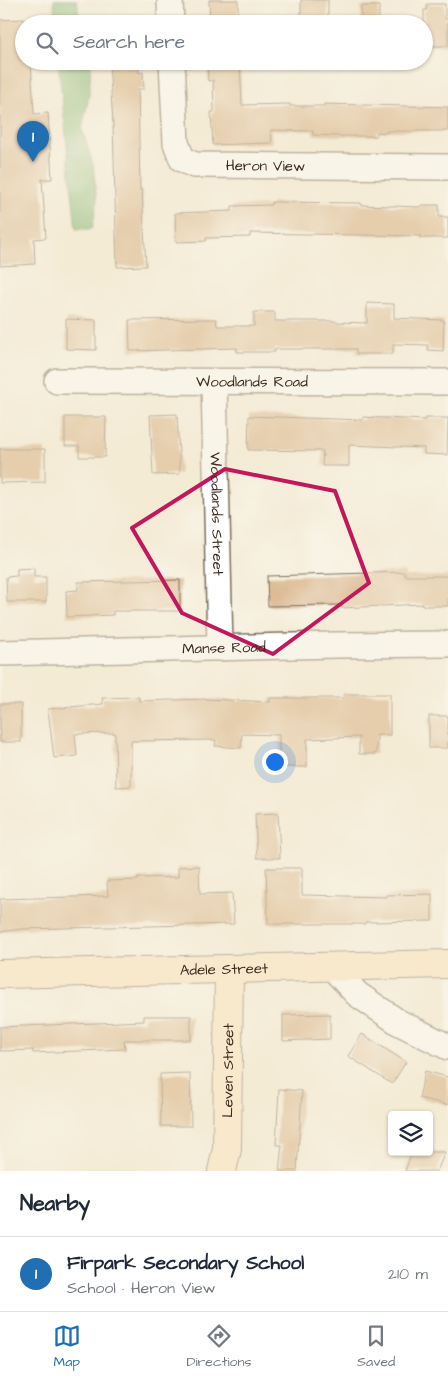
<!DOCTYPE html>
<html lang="en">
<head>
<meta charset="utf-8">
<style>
	:root { --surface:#fff; --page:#f6f6f7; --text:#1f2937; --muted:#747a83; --line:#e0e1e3; --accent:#1f6fb2 }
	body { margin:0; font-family:"Architects Daughter",sans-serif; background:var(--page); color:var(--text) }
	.controls { position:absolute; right:15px; bottom:15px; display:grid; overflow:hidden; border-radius:5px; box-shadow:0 1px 4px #0004 }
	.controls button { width:45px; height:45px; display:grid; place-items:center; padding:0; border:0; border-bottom:1px solid var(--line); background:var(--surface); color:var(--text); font:25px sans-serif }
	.you { position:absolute; left:274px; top:761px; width:18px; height:18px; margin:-12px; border:4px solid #fff; border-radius:50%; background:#1a73e8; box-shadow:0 0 0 8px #1a73e833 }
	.badge { display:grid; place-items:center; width:32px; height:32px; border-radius:50%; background:var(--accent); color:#fff; font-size:16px; font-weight:700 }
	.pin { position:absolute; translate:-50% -41px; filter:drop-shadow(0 1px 2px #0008) }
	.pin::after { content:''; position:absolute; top:26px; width:18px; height:15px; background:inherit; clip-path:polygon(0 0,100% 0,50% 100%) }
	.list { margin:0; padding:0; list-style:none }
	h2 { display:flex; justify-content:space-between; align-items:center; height:65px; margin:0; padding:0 20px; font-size:21px }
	h2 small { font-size:16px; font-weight:400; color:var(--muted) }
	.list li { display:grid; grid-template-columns:32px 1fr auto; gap:15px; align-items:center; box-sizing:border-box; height:75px; padding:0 20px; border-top:1px solid var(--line) }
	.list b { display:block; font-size:19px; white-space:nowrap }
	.list p { margin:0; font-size:16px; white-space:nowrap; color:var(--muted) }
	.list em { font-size:16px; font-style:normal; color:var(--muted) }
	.icon { flex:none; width:28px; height:28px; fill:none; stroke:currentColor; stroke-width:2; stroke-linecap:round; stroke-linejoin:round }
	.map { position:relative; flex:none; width:448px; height:1171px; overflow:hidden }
	.search { position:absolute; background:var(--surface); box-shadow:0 1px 4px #0004; left:15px; right:15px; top:15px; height:55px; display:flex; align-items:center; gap:12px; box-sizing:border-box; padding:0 18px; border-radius:28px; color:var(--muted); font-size:19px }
	.sheet { height:140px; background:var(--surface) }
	nav { display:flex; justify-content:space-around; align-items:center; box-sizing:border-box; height:70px; border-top:1px solid var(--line); background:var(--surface); font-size:14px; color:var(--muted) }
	nav a { display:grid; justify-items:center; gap:2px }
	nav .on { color:var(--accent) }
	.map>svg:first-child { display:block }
	.forest { fill:#7fb571; stroke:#5d7048 }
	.building { fill:#d4aa7c }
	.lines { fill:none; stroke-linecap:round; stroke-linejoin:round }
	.street-casing { stroke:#7c6e5e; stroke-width:28 }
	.secondary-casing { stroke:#7c6e5e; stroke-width:30 }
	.street { stroke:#fff; stroke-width:25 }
	.secondary { stroke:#fce6c4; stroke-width:28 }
	.marked { fill:none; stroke:#c2185b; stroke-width:4; stroke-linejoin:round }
	.labels { text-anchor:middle; stroke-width:4; stroke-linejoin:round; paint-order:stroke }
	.street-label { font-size:15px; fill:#3b2a1e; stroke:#fdfcf7 }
</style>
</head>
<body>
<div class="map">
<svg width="448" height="1171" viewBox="0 0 448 1171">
	<rect width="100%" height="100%" fill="#fdfcf7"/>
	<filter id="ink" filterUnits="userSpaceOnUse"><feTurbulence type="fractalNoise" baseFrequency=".02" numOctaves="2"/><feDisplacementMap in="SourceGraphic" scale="10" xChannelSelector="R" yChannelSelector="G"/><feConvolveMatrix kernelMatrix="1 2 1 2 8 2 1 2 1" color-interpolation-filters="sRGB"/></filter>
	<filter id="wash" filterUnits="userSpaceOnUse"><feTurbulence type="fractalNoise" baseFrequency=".0096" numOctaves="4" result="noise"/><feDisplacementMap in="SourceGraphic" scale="20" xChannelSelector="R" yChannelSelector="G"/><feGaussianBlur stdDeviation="1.12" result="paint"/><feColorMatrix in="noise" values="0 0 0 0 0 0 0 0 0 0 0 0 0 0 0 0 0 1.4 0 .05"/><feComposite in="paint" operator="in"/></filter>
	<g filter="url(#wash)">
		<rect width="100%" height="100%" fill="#f4ebd6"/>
		<g class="forest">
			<polygon points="54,0 77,0 80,24 55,24"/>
			<polygon points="58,61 90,61 91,66 89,96 82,129 93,165 97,202 92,229 76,229"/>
		</g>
		<g id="blocks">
			<g class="building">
				<polygon points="209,0 238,0 238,22 210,23"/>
				<rect x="301" y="0" width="27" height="24"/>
				<polygon points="427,4 445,4 445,19 448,19 448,46 424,46 424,10 427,10"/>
				<rect x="361" y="6" width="18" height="18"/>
				<polygon points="24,19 24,61 31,61 34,114 48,113 52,179 42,179 46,238 34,239 35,264 0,266 0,20"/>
				<polygon points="109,61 138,61 139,73 143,72 144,89 138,89 139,137 140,190 142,190 146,266 117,267 113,124"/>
				<polygon points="207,61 240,61 242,105 290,104 290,106 324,106 324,104 448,107 448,131 387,131 387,133 377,132 377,136 337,136 313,135 313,131 271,130 272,143 213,145 211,112 214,112 213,80 208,81"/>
				<polygon points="272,202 361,203 361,205 421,207 421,205 439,205 439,217 448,217 448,238 420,238 421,236 250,233 250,237 206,238 206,241 176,242 175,213 232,211 232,206 271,205"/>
				<polygon points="367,303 394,304 394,318 444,320 443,351 428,350 428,345 393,344 393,354 356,354 356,349 275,349 275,352 237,352 237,348 130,351 129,320 216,319 217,326 254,326 254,312 275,312 275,321 335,321 335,322 367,323"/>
				<polygon points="66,319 96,320 96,350 66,349"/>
				<polygon points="177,414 180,474 153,475 150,415"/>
				<polygon points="249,416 363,420 363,417 425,420 425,418 448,418 447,455 424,454 424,448 349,445 349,466 322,466 323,451 248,450"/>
				<polygon points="65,417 106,417 105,457 79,457 79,446 65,446"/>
				<polygon points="0,449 45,449 45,482 0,483"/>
				<polygon points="34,568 34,577 46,577 46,602 7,602 6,577 17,576 17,569"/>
				<polygon points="405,572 405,576 448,576 448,606 423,606 423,604 341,608 341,605 268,606 267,576"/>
				<polygon points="180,580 180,611 113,611 113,615 67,617 66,591 78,590 78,582"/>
				<polygon points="344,694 390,694 390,735 377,735 376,754 359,754 359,737 307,739 307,767 279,767 279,735 242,734 241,748 215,746 216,740 131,741 131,786 116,787 115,733 75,734 77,756 54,758 48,709 103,704 102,698 139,697 139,701 207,699 270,702 270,698 344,698"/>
				<rect x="0" y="704" width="21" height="38"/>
				<rect x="429" y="716" width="19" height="32"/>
				<polygon points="278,813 280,858 257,858 255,814"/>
				<polygon points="199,866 200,894 232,893 234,924 22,929 0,932 0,899 108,896 107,881 138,880 138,878 178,877 178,867"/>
				<polygon points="266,868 302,868 302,895 386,897 386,895 432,894 432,921 365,922 365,924 268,924"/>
				<polygon points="330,1014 330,1039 283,1041 283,1015"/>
				<polygon points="144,1016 191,1016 191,1040 124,1040 125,1049 33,1053 33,1050 0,1051 0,1027 144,1021"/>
				<polygon points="362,1034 406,1062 392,1084 348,1056"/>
				<polygon points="425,1071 448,1077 448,1105 419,1098"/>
				<polygon points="190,1073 191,1126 161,1126 160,1074"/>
				<polygon points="279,1089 302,1091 297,1171 279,1171 282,1145 276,1145"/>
				<polygon points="412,1152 445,1152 437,1171 405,1171"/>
			</g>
		</g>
	</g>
	<g filter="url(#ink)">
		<use href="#blocks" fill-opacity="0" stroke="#7c6e5e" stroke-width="1"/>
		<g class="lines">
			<g class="street-casing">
				<g id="street">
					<polyline points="170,0 171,24"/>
					<path id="s1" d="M172 61 176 143 182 159 194 165 448 167"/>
					<path id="s2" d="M57 381 448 382"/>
					<path id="s3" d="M214 382 220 648"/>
					<path id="s4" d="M0 653 336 645 448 644"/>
					<polyline points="332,967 357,994 398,1022 448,1047"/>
				</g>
			</g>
			<g class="secondary-casing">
				<g id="secondary">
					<path id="s5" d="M0 974 448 964"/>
					<path id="s6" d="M222 1171 227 1149 229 969"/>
				</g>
			</g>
			<use href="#street" class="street"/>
			<use href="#secondary" class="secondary"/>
		</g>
	</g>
	<path d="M0 0H448V1171H0ZM225 469 335 491 369 583 273 654 182 613 132 528Z" fill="#f4ebd6" fill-opacity=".55" fill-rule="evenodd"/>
	<path class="marked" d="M225 469 335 491 369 583 273 654 182 613 132 528Z"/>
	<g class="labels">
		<g class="street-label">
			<text dy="5" stroke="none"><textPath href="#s1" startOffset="184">Heron View</textPath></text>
			<text dy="5" stroke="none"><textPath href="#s2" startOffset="195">Woodlands Road</textPath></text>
			<text dy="5" stroke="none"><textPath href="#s3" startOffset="132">Woodlands Street</textPath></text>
			<text dy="5" stroke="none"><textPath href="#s4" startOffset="224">Manse Road</textPath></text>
			<text dy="5" stroke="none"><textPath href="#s5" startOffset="224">Adele Street</textPath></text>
			<text dy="5" stroke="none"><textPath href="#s6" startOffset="101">Leven Street</textPath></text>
		</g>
	</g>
</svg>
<div class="controls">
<button><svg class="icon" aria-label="layers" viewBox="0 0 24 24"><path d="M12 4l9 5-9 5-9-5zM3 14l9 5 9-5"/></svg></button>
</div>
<div class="you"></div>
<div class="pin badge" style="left:33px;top:162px">1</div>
<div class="search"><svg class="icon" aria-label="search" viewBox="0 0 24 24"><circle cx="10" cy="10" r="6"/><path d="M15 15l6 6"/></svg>Search here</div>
</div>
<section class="sheet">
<h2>Nearby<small></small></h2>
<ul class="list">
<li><span class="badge">1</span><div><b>Firpark Secondary School</b><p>School · Heron View</p></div><em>210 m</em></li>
</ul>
</section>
<nav>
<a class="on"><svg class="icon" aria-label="map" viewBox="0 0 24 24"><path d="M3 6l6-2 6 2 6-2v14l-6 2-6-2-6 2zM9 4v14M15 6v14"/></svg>Map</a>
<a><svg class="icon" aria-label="directions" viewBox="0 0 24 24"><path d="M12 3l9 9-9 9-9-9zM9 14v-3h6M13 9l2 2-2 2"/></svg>Directions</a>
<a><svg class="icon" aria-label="saved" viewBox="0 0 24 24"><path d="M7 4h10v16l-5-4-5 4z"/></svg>Saved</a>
</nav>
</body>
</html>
